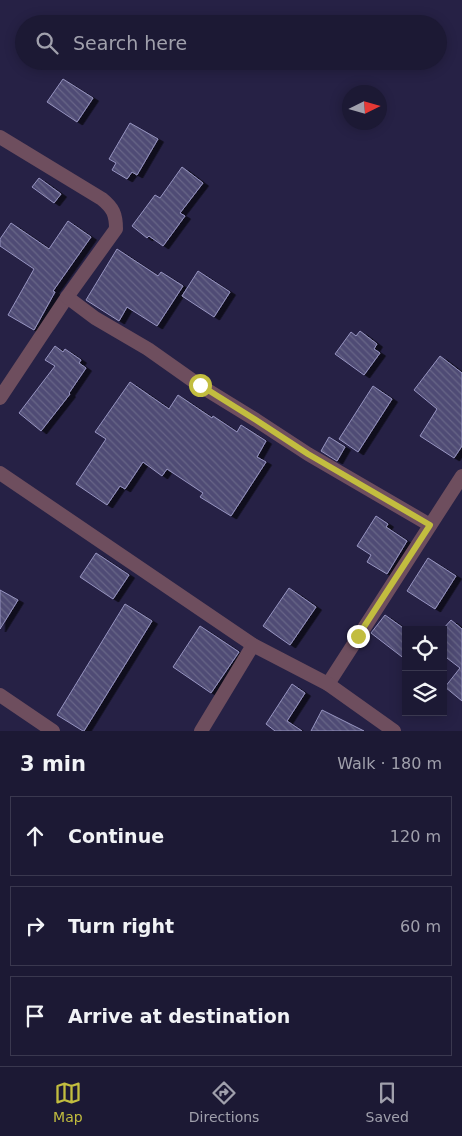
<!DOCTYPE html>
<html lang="en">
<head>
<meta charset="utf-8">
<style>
	:root { --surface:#1c1934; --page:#25223c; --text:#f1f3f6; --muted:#a0a0ac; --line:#3a384f; --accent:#c2bd3f }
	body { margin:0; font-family:"DejaVu Sans",sans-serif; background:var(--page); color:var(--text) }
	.controls { position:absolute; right:15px; bottom:15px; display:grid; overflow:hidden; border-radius:0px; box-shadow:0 2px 12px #0003 }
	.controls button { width:45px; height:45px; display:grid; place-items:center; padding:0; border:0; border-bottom:1px solid var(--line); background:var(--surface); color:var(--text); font:25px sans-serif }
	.compass { position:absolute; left:342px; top:85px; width:45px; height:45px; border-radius:50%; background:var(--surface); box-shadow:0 2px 12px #0003; rotate:85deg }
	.stop { position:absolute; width:15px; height:15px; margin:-11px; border:4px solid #c2bd3f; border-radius:50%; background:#fff }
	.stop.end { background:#c2bd3f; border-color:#fff; box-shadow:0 1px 5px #0008 }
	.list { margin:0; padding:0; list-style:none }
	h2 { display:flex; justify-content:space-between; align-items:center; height:65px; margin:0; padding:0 20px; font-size:21px }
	h2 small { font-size:16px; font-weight:400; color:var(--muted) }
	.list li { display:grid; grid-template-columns:32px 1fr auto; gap:15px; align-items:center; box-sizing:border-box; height:80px; margin:0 10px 10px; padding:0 10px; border:1px solid var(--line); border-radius:0px }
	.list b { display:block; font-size:19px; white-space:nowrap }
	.list em { font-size:16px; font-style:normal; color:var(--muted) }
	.icon { flex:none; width:28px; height:28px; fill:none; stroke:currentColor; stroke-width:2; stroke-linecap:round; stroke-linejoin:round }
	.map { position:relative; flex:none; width:462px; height:731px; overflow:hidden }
	.search { position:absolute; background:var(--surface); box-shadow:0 2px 12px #0003; left:15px; right:15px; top:15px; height:55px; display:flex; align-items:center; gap:12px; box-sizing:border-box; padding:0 18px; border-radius:28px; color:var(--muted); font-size:19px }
	.sheet { height:335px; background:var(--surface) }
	nav { display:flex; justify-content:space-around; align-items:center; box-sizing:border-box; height:70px; border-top:1px solid var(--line); background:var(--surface); font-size:14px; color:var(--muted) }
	nav a { display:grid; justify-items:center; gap:2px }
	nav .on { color:var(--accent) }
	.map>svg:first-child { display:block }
	.building { fill:url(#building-back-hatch); stroke:#9794c1; filter:url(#shadow) }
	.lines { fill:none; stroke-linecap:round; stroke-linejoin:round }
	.street { stroke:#6e4e5e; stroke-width:14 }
	.route { stroke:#c2bd3f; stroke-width:6 }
</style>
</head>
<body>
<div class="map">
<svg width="462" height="731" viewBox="0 0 462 731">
	<defs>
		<pattern id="building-back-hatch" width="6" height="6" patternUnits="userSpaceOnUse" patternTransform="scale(1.25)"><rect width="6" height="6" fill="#4f4c74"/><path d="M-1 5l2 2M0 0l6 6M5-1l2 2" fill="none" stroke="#686588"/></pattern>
		<filter id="shadow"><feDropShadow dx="5.5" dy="3" stdDeviation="0" flood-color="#0009"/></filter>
	</defs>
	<rect width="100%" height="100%" fill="#262145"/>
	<g class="building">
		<polygon points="63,79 93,98 77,122 47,102"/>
		<polygon points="130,123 158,139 137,175 132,172 127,179 112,170 116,163 109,159"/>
		<polygon points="182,167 203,183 180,213 185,216 163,246 149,236 147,238 132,226 155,195 160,198"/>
		<polygon points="39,178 61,194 54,203 32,187"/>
		<polygon points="68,221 91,237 53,291 55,292 34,330 8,315 34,269 0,246 0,239 11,223 49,249"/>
		<polygon points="117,249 158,276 161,272 183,286 157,326 127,307 119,321 86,300"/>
		<polygon points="198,271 230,292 214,317 182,296"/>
		<polygon points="360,331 377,344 374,349 380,353 364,375 335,354 351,332 356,336"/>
		<polygon points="55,346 63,352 65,349 81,360 79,363 86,368 69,393 70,394 41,431 19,413 55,366 45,360"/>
		<polygon points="440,356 462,373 462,446 454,458 420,436 437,409 414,390"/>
		<polygon points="130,382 169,409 178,395 212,418 213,416 237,432 241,425 266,441 257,457 266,462 231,516 200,497 203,493 167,469 162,476 143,462 125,489 120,486 107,505 76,484 106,439 95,432"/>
		<polygon points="373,386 392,399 358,452 339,439"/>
		<polygon points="329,437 345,447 337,461 321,451"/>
		<polygon points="376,516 388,524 386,527 407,541 387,574 367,562 371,555 357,546"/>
		<polygon points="96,553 129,575 113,599 80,577"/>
		<polygon points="428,558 456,576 435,609 407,591"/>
		<polygon points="289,588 316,607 290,645 263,626"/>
		<polygon points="0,590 18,600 0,629"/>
		<polygon points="125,604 152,621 84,731 83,731 57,715"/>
		<polygon points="385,615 406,630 406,660 371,633"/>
		<polygon points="451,620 462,629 462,701 445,687 460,668 443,655 443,629"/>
		<polygon points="200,626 239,652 211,693 173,667"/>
		<polygon points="292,684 305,693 287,721 302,731 275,731 266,724"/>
		<polygon points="322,710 364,731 311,731"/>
	</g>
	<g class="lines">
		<g class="street">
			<path d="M0 137 102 199C113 208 116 214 116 229L67 297 0 398"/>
			<polyline points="67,297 95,318 148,349 199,385 256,420 308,454 430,525"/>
			<polyline points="0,473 253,645"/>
			<polyline points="328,684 462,476"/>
			<polyline points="0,695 53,731"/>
			<polyline points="201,731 253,645 328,684 394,731"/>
		</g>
	</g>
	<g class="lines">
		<polyline class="route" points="200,385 256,420 308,454 430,525 358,636"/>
	</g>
</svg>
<div class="controls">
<button><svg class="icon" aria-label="locate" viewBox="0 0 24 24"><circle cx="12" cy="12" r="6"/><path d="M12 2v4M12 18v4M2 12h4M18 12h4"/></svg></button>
<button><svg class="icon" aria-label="layers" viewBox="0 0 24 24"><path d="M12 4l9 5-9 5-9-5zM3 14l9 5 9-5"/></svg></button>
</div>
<svg class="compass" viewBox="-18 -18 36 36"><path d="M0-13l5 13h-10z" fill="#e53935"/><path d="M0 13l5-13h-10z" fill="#a0a0ac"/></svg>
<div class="stop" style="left:200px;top:385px"></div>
<div class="stop end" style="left:358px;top:636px"></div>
<div class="search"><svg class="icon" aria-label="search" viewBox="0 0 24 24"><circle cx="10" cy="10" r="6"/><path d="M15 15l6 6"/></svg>Search here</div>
</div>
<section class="sheet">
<h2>3 min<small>Walk · 180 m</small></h2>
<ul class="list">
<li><svg class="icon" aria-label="ahead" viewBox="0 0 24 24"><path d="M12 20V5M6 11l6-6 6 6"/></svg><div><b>Continue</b></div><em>120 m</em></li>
<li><svg class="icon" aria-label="right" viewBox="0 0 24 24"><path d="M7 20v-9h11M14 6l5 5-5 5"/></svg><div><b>Turn right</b></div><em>60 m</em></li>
<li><svg class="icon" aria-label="arrive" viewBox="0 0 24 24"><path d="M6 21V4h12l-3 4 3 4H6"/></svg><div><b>Arrive at destination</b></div></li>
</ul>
</section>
<nav>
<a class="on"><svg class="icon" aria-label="map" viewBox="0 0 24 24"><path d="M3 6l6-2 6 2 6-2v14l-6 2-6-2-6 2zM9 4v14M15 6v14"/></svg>Map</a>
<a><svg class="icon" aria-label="directions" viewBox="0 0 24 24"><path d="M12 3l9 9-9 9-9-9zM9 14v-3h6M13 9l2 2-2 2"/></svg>Directions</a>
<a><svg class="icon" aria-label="saved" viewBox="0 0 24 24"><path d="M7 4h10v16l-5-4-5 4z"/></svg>Saved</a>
</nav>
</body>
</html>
